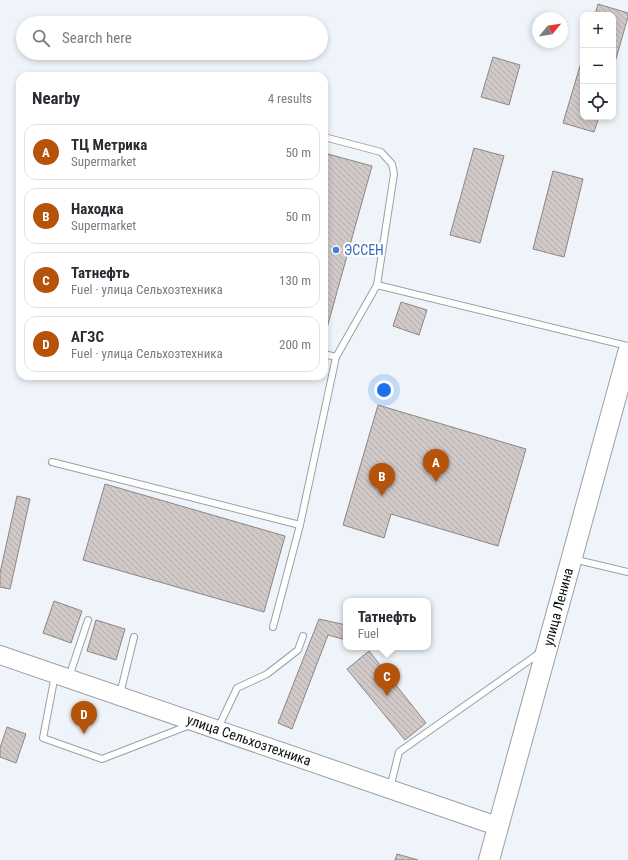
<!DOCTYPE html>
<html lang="en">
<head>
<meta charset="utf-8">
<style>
	:root { --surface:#fff; --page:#f2f2f3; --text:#2b2b33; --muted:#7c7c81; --line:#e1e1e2; --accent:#b45309 }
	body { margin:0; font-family:"Roboto Condensed",sans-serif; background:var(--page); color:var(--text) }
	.controls { position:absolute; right:12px; top:12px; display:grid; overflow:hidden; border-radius:8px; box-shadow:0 2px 6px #0003 }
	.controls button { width:36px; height:36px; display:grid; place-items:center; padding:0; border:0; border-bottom:1px solid var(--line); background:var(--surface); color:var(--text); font:20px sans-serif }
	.compass { position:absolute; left:532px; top:12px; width:36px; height:36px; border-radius:50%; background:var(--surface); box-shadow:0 2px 6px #0003; rotate:60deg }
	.you { position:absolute; left:384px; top:390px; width:14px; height:14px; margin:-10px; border:3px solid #fff; border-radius:50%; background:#1a73e8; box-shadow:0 0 0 6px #1a73e833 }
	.badge { display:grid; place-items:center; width:26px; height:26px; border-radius:50%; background:var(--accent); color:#fff; font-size:13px; font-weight:700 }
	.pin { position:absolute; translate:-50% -33px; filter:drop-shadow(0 1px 2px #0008) }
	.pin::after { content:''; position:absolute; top:21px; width:14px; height:12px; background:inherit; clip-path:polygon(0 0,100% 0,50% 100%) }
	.popup { position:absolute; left:343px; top:598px; width:88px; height:52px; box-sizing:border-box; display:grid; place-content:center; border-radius:8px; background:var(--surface); filter:drop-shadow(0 1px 3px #0005); font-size:13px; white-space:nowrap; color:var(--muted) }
	.popup b { font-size:15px; color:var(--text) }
	.popup::after { content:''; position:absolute; left:50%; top:100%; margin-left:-8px; border:8px solid transparent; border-top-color:var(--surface) }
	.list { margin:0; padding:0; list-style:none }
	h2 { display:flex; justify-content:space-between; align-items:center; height:52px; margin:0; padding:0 16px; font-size:17px }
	h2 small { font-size:13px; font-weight:400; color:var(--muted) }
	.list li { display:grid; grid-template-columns:26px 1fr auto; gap:12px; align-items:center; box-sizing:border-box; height:56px; margin:0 8px 8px; padding:0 8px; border:1px solid var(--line); border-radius:12px }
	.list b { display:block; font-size:15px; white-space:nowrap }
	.list p { margin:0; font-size:13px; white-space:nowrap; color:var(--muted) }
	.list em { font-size:13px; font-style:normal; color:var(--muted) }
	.icon { flex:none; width:22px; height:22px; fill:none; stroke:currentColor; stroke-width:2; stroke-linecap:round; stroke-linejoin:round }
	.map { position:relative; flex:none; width:628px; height:860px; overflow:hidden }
	.search { position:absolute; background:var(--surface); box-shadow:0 2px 6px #0003; left:16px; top:16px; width:312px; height:44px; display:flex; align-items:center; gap:10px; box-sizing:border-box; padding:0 14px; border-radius:22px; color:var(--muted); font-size:15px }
	.panel { position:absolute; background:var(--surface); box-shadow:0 2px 6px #0003; left:16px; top:72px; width:312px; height:308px; border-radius:12px }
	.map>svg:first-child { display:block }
	.building { fill:url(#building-back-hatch); stroke:#8d8684 }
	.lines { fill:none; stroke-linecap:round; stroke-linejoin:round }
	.lane-casing { stroke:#9ba0a5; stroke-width:8 }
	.secondary-casing { stroke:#9ba0a5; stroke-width:20 }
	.primary-casing { stroke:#9ba0a5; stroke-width:22 }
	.lane { stroke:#fff; stroke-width:6 }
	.secondary { stroke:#fff; stroke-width:18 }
	.primary { stroke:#fff; stroke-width:20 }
	.shop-dot { fill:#3f7fe0; stroke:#fff; stroke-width:1.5 }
	.labels { text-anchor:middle; stroke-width:4; stroke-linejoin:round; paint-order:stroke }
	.shop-label { font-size:14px; fill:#366cbe; stroke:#fff; text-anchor:start }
	.street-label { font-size:14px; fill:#0d0f11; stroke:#fff }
</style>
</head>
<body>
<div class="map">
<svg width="628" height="860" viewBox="0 0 628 860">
	<defs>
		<pattern id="building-back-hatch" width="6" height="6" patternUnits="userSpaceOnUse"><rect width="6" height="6" fill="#d1c9c7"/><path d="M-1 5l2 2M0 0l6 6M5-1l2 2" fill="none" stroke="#b2abaa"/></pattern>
	</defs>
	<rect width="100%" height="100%" fill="#eef4f9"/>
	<g class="building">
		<polygon points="598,4 628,13 628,17 613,69 613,15 595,15"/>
		<polygon points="583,56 583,117 599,117 594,132 563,123"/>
		<polygon points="493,57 520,65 509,105 481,97"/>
		<polygon points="474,148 504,156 480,243 450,235"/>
		<polygon points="324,153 372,166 325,335 324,335"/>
		<polygon points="553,171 583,179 564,257 533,249"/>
		<polygon points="401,302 427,310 419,335 393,326"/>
		<polygon points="378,405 526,449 498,546 391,514 384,538 343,525"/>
		<polygon points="105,484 285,536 264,612 83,560"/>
		<polygon points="17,496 30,499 10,589 0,587 0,573"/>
		<polygon points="54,601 82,611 71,643 43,633"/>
		<polygon points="319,619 346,625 346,640 328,635 292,729 278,723"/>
		<polygon points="96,620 125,629 116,660 87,651"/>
		<polygon points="369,651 426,723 405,740 347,669"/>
		<polygon points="7,727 26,734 16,763 0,757 0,748"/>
		<polygon points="397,854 418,860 395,860"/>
	</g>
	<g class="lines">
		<g class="lane-casing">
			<g id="lane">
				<polyline points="324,137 381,152 392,164 394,174 377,285"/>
				<polyline points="324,354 336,357"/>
				<polyline points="52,462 300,525"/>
				<polyline points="573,559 628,572"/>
				<polyline points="273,627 300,525 336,357 377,285 628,346"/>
				<polyline points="55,675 43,738 102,759 190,725"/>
				<polyline points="69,677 88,620"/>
				<polyline points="120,694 134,637"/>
				<polyline points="218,728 237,688 267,674 298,650 303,636"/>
				<polyline points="390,788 399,752 541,652"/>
			</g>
		</g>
		<g class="secondary-casing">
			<polyline id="secondary" points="0,655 497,826"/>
		</g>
		<g class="primary-casing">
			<polyline id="primary" points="489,860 628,353"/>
		</g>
		<use href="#lane" class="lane"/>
		<use href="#secondary" class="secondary"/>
		<use href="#primary" class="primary"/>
	</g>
	<circle class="shop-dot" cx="336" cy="250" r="4"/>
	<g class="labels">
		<g class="shop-label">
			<text x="344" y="255">ЭССЕН</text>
		</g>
		<g class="street-label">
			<text transform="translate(558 607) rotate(-75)" y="5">улица Ленина</text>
			<text transform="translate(249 740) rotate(19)" y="5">улица Сельхозтехника</text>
		</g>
	</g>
</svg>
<div class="controls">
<button>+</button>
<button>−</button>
<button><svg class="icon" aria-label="locate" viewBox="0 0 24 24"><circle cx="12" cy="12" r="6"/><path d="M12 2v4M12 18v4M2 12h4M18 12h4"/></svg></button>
</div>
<svg class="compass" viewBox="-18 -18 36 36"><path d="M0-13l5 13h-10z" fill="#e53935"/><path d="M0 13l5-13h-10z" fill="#7c7c81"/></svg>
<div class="you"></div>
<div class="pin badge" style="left:436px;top:482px">A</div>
<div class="pin badge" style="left:382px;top:496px">B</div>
<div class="pin badge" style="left:387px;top:696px">C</div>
<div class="popup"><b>Татнефть</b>Fuel</div>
<div class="pin badge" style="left:84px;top:734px">D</div>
<div class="search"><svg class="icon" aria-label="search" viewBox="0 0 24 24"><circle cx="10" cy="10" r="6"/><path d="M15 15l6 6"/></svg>Search here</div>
<section class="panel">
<h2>Nearby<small>4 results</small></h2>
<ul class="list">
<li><span class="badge">A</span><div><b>ТЦ Метрика</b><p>Supermarket</p></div><em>50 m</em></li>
<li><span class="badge">B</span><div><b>Находка</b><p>Supermarket</p></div><em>50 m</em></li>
<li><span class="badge">C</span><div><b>Татнефть</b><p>Fuel · улица Сельхозтехника</p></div><em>130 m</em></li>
<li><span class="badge">D</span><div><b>АГЗС</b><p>Fuel · улица Сельхозтехника</p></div><em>200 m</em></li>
</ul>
</section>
</div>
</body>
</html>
